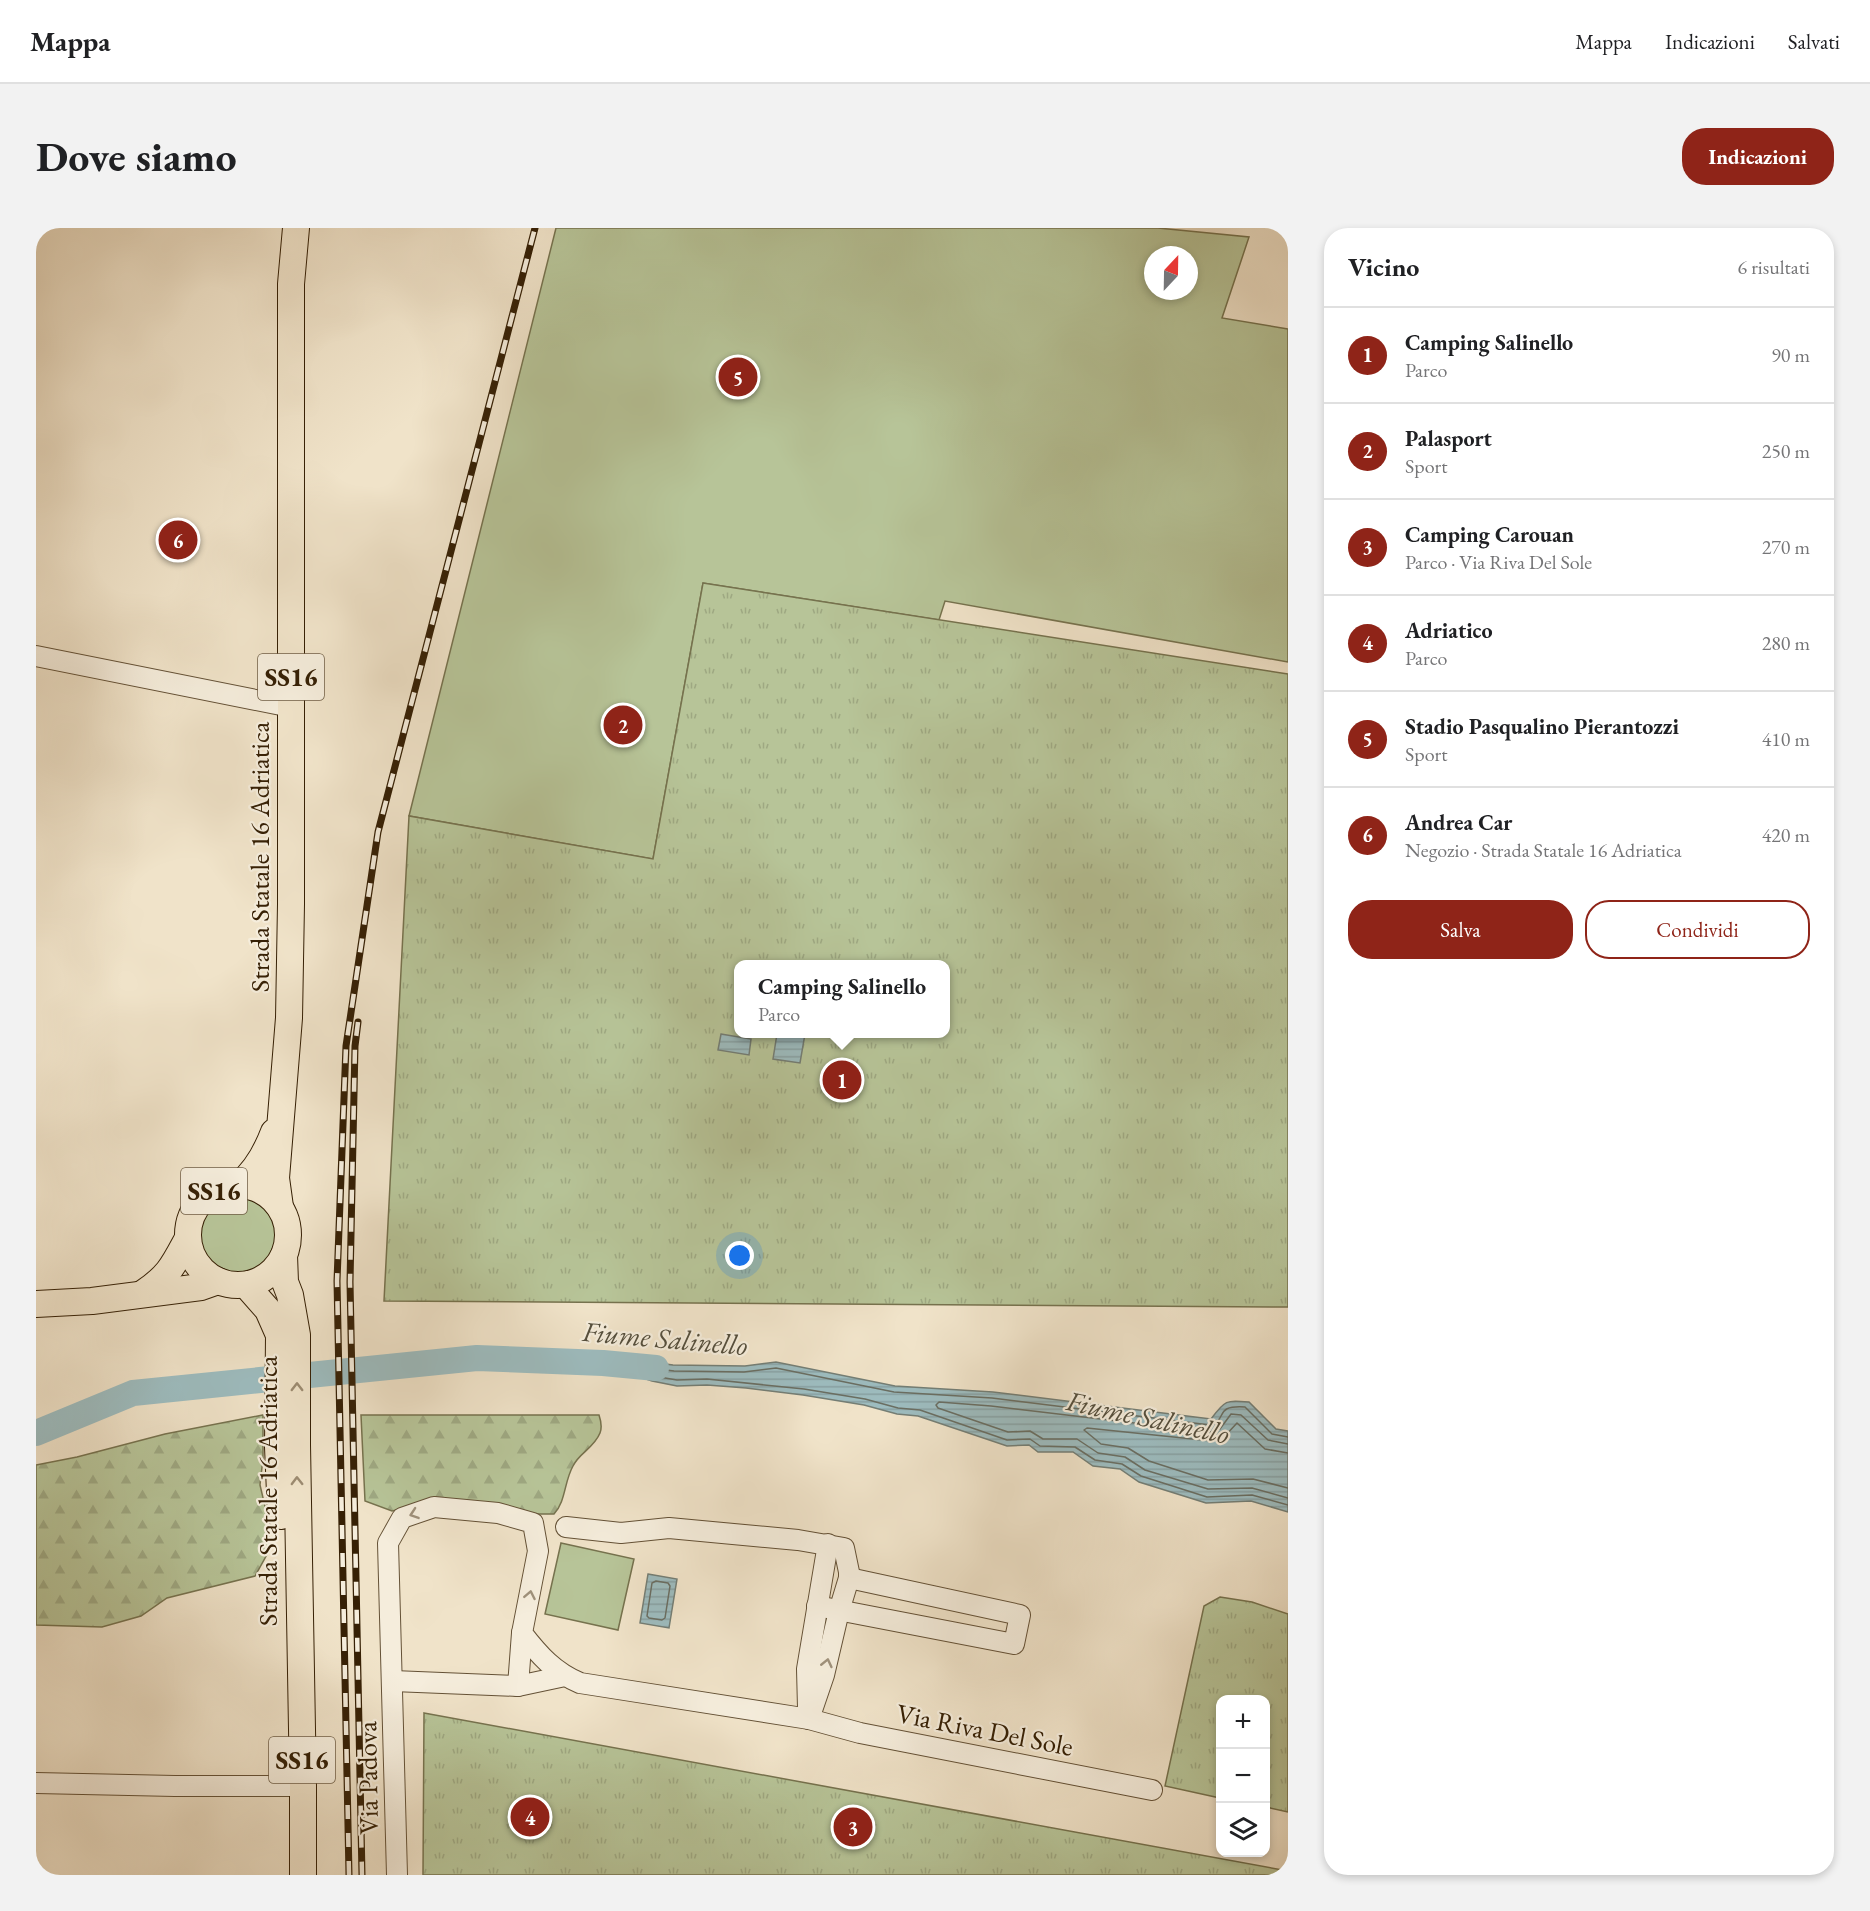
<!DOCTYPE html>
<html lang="it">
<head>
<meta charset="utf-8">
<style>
	:root { --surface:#fff; --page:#f2f2f2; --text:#202124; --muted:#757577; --line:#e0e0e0; --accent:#8f2418 }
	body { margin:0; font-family:"EB Garamond",serif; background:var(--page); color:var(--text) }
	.controls { position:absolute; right:18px; bottom:18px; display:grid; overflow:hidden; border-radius:12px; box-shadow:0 3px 9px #0003 }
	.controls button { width:54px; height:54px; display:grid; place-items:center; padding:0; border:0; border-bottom:2px solid var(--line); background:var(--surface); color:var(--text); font:30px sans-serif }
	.compass { position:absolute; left:1108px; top:18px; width:54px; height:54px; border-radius:50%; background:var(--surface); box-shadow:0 3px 9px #0003; rotate:22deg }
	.you { position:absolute; left:704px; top:1028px; width:21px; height:21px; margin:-15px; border:4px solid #fff; border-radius:50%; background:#1a73e8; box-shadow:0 0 0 9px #1a73e833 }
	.badge { display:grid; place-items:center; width:39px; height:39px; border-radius:50%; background:var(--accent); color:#fff; font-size:20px; font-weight:700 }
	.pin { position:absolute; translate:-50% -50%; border:3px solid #fff; box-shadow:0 2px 6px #0006 }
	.popup { position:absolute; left:698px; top:732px; width:216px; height:78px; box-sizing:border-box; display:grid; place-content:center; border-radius:12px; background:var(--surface); filter:drop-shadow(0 2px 4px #0005); font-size:20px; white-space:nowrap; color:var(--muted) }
	.popup b { font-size:22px; color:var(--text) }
	.popup::after { content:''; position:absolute; left:50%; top:100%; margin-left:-12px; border:12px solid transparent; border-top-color:var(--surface) }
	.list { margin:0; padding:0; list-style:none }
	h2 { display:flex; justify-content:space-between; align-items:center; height:78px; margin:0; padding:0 24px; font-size:26px }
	h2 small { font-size:20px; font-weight:400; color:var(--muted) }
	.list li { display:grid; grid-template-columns:39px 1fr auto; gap:18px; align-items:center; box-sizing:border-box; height:96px; padding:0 24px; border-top:2px solid var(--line) }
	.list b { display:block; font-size:22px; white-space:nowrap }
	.list p { margin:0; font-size:20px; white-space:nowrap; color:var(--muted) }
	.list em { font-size:20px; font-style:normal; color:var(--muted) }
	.actions { display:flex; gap:12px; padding:18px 24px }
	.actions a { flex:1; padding:14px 0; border:2px solid var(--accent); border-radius:24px; text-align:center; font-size:21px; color:var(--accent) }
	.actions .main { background:var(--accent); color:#fff }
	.icon { flex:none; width:33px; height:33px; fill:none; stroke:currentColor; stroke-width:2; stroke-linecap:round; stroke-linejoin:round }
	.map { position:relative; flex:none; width:1252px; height:1647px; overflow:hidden; border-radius:24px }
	header { display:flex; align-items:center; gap:36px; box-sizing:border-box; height:84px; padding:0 30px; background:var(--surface); border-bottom:2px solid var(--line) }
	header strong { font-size:28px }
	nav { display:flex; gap:33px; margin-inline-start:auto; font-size:21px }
	.intro { display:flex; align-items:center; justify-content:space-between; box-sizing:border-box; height:144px; padding:0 36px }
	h1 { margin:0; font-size:42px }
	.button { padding:15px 27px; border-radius:24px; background:var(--accent); color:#fff; font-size:21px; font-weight:700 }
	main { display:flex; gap:36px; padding:0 36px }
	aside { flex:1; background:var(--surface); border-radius:24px; box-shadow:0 3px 9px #0003 }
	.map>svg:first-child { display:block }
	.grass { fill:#b7c498; stroke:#76724e; stroke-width:1.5; fill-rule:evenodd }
	.forest { fill:url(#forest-firs); stroke:#76724e; stroke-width:1.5 }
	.park { fill:url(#park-tufts); stroke:#76724e; stroke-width:1.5; fill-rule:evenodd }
	.water { fill:url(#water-rules); stroke:#747e75; stroke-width:1.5 }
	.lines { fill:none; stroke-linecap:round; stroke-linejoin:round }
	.shore { stroke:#6a6e62; stroke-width:1.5 }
	.river { stroke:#9dbcbf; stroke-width:26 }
	.minor-casing { stroke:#645136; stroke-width:22 }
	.major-casing { stroke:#362005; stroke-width:28 }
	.minor { stroke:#f5eddc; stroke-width:20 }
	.major { stroke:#f0e3c9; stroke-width:26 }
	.rail-casing { stroke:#362005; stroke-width:7 }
	.rail { stroke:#f5eddc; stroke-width:4.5; stroke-dasharray:14; stroke-linecap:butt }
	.oneway { stroke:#9c8b71 }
	.oneway2 { stroke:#9f917b }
	.labels { text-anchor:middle; stroke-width:4.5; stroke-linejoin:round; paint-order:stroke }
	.shield { fill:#f5eddc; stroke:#6f5e46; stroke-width:1.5 }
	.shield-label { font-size:26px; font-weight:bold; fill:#362005 }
	.street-label { font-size:27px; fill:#362005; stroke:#f5eddc }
	.water-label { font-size:28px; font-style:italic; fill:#554f3d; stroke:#f5eddc }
</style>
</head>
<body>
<header>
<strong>Mappa</strong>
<nav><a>Mappa</a><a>Indicazioni</a><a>Salvati</a></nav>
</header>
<div class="intro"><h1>Dove siamo</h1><a class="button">Indicazioni</a></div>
<main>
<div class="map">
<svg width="1252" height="1647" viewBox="0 0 1252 1647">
	<defs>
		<pattern id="forest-firs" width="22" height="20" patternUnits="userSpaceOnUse" patternTransform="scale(1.5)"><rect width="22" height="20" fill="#b7c498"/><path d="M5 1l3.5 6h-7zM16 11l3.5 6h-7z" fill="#9ea882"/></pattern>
		<pattern id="park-tufts" width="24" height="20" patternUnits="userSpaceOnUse" patternTransform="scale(1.5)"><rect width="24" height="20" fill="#b7c498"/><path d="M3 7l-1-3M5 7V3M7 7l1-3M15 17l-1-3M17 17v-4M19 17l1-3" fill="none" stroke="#9ea882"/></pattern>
		<pattern id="water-rules" width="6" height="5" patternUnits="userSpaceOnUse" patternTransform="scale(1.5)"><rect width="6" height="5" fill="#9dbcbf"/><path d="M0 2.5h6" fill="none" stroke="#88a1a3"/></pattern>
	</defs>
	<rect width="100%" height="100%" fill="#f0e3c9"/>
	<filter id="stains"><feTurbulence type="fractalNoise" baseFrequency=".00333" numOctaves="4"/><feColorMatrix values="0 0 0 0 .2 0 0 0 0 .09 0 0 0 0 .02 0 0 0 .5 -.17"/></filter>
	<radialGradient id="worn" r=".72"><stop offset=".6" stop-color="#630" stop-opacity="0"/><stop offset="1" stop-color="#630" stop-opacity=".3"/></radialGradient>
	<g class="grass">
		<path d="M520 0H1122L1213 9 1186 90 1252 101V434L909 373 903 392 667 355 617 631 373 588ZM1117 27H1153V63H1117Z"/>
		<circle cx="203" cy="1007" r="39"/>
		<polygon points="525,1315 598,1331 582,1402 509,1386"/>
	</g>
	<g class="forest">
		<polygon points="227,1187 227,1230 224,1257 231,1287 234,1321 219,1348 131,1370 105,1388 66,1399 0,1397 0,1237 41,1229 129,1206"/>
		<path d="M325 1187H563C565 1193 566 1200 564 1205 558 1220 543 1225 537 1238 528 1254 530 1273 518 1286H498L397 1274 356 1283 329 1273Z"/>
	</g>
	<g class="park">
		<path d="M667 355 1252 446V1079L348 1073 373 588 617 631ZM702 736H910V806H702Z"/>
		<polygon points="1184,1369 1216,1374 1252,1386 1252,1584 1230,1579 1230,1472 1184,1472 1184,1570 1129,1558 1168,1378"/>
		<polygon points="388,1485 1252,1643 1252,1647 387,1647"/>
	</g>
	<g class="water">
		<polygon points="685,806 715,811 713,827 682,822"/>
		<polygon points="741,806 769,806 764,835 737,831"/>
		<path d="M584 1130 637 1137 709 1138 740 1134 859 1158 957 1164 1175 1191C1189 1172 1190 1172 1213 1174L1240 1201 1252 1203V1284L1215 1273 1170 1275 1103 1254 1084 1241 1057 1238 1037 1224H1002L993 1217 971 1218 882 1188 861 1186 828 1177 767 1167 710 1160 671 1157 641 1158 616 1153 586 1143Z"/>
		<polygon points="612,1346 641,1351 633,1400 604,1395"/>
	</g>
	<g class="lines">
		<g class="shore">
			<path d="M1252 1209 1236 1206 1209 1179C1177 1177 1193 1191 1174 1197L956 1170 858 1164 740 1140 708 1144 638 1143 614 1140 611 1143 617 1148 641 1152 671 1151 768 1161 829 1171 862 1180 884 1182 971 1212 994 1211 1004 1218 1039 1219 1059 1232 1086 1236 1105 1248 1171 1269 1216 1267 1252 1277"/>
			<polyline points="1252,1216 1232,1212 1205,1187 1195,1186 1184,1201 1174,1204 955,1178 903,1174 900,1177 902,1180 972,1204 994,1203 1007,1211 1041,1211 1062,1225 1089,1229 1109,1242 1172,1261 1216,1260 1252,1270"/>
			<polyline points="1252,1225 1229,1221 1201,1195 1189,1208 1176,1213 1051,1200 1048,1202 1065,1216 1092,1220 1113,1233 1172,1252 1217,1251 1252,1260"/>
			<polygon points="620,1353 632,1355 634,1358 629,1390 626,1392 613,1390 611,1388 616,1355"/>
		</g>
		<polyline class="river" points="0,1205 97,1165 441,1130 567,1135 620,1140"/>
		<g class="minor-casing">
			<g id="minor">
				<polyline points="0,428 255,479"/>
				<polyline points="530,1299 585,1305 633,1300 762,1312 808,1320 813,1344 813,1350 803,1383 788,1447 773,1491"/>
				<polyline points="781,1378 978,1416 984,1387 813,1350"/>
				<polyline points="357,1453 482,1458 529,1448"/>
				<polyline points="482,1458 486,1405"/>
				<polyline points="772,1480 771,1441 792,1316"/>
				<polyline points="0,1555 139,1558 267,1558"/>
				<path d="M361 1647 352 1315 366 1290 398 1279 462 1285 497 1295 502 1323 486 1405C503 1427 518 1444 544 1455L773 1491 824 1505 1116 1562"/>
			</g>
		</g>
		<g class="major-casing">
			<g id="major">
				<path d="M203 957C220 943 230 925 238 904"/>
				<circle cx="202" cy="1007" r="50"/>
				<polyline points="244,979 240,950 253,790 255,676 255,56 260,0"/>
				<polyline points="248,1027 249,1054 254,1067 261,1107 261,1217 267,1558 267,1647"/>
				<polyline points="210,1057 232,1082 243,1107 242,1219 245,1288"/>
				<path d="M106 1066C133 1048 137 1038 152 1010"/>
				<polyline points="0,1076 56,1073 165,1059 182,1053"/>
			</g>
		</g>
		<use href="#minor" class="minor"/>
		<use href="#major" class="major"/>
		<g class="rail-casing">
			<g id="rail">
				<polyline points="322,794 319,818 314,1054 326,1647"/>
				<polyline points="313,1647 301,1053 310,818 342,604 499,0"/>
			</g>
		</g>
		<use href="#rail" class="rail"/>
	</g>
	<defs><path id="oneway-chevron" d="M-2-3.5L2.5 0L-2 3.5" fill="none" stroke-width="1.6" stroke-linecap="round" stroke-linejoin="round" transform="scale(1.5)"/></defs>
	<g class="oneway">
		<use href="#oneway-chevron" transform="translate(261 1159) rotate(-90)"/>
		<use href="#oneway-chevron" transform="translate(261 1253) rotate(-91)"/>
	</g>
	<g class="oneway2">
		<use href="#oneway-chevron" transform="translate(378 1286) rotate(161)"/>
		<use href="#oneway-chevron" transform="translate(494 1367) rotate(-79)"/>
		<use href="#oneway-chevron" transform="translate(791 1435) rotate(-77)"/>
	</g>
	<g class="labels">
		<g class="shield">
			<rect x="222" y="426" width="66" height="46" rx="4.5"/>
			<rect x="145" y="940" width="66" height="46" rx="4.5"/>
			<rect x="233" y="1509" width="66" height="46" rx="4.5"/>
		</g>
		<g class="shield-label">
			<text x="255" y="458">SS16</text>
			<text x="178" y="972">SS16</text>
			<text x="266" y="1541">SS16</text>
		</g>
		<g class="street-label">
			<text transform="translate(224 629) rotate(-90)" y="9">Strada Statale 16 Adriatica</text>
			<text transform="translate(232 1263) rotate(-90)" y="9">Strada Statale 16 Adriatica</text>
			<text transform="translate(949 1502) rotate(11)" y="9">Via Riva Del Sole</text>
			<text transform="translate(332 1550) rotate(-91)" y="9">Via Padova</text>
		</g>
		<g class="water-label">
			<text transform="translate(629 1110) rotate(5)" y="10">Fiume Salinello</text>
			<text transform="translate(1112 1189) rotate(12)" y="10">Fiume Salinello</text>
		</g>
	</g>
	<rect width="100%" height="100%" filter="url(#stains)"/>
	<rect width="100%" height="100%" fill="url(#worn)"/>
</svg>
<div class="controls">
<button>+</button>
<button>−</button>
<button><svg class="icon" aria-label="layers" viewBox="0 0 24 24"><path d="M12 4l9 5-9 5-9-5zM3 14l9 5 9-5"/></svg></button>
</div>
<svg class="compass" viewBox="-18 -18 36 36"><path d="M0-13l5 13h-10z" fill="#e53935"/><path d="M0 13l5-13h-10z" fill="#757577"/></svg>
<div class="you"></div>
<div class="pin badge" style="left:806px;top:852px">1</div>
<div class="popup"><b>Camping Salinello</b>Parco</div>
<div class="pin badge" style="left:587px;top:497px">2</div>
<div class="pin badge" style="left:817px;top:1599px">3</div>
<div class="pin badge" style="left:494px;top:1589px">4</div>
<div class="pin badge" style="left:702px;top:149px">5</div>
<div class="pin badge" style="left:142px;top:312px">6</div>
</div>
<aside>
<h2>Vicino<small>6 risultati</small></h2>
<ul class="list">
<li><span class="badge">1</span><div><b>Camping Salinello</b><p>Parco</p></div><em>90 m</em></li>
<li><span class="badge">2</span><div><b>Palasport</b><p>Sport</p></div><em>250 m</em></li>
<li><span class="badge">3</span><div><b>Camping Carouan</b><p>Parco · Via Riva Del Sole</p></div><em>270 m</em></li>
<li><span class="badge">4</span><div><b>Adriatico</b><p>Parco</p></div><em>280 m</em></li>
<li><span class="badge">5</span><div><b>Stadio Pasqualino Pierantozzi</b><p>Sport</p></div><em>410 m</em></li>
<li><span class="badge">6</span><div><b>Andrea Car</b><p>Negozio · Strada Statale 16 Adriatica</p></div><em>420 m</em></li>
</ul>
<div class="actions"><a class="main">Salva</a><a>Condividi</a></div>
</aside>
</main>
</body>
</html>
